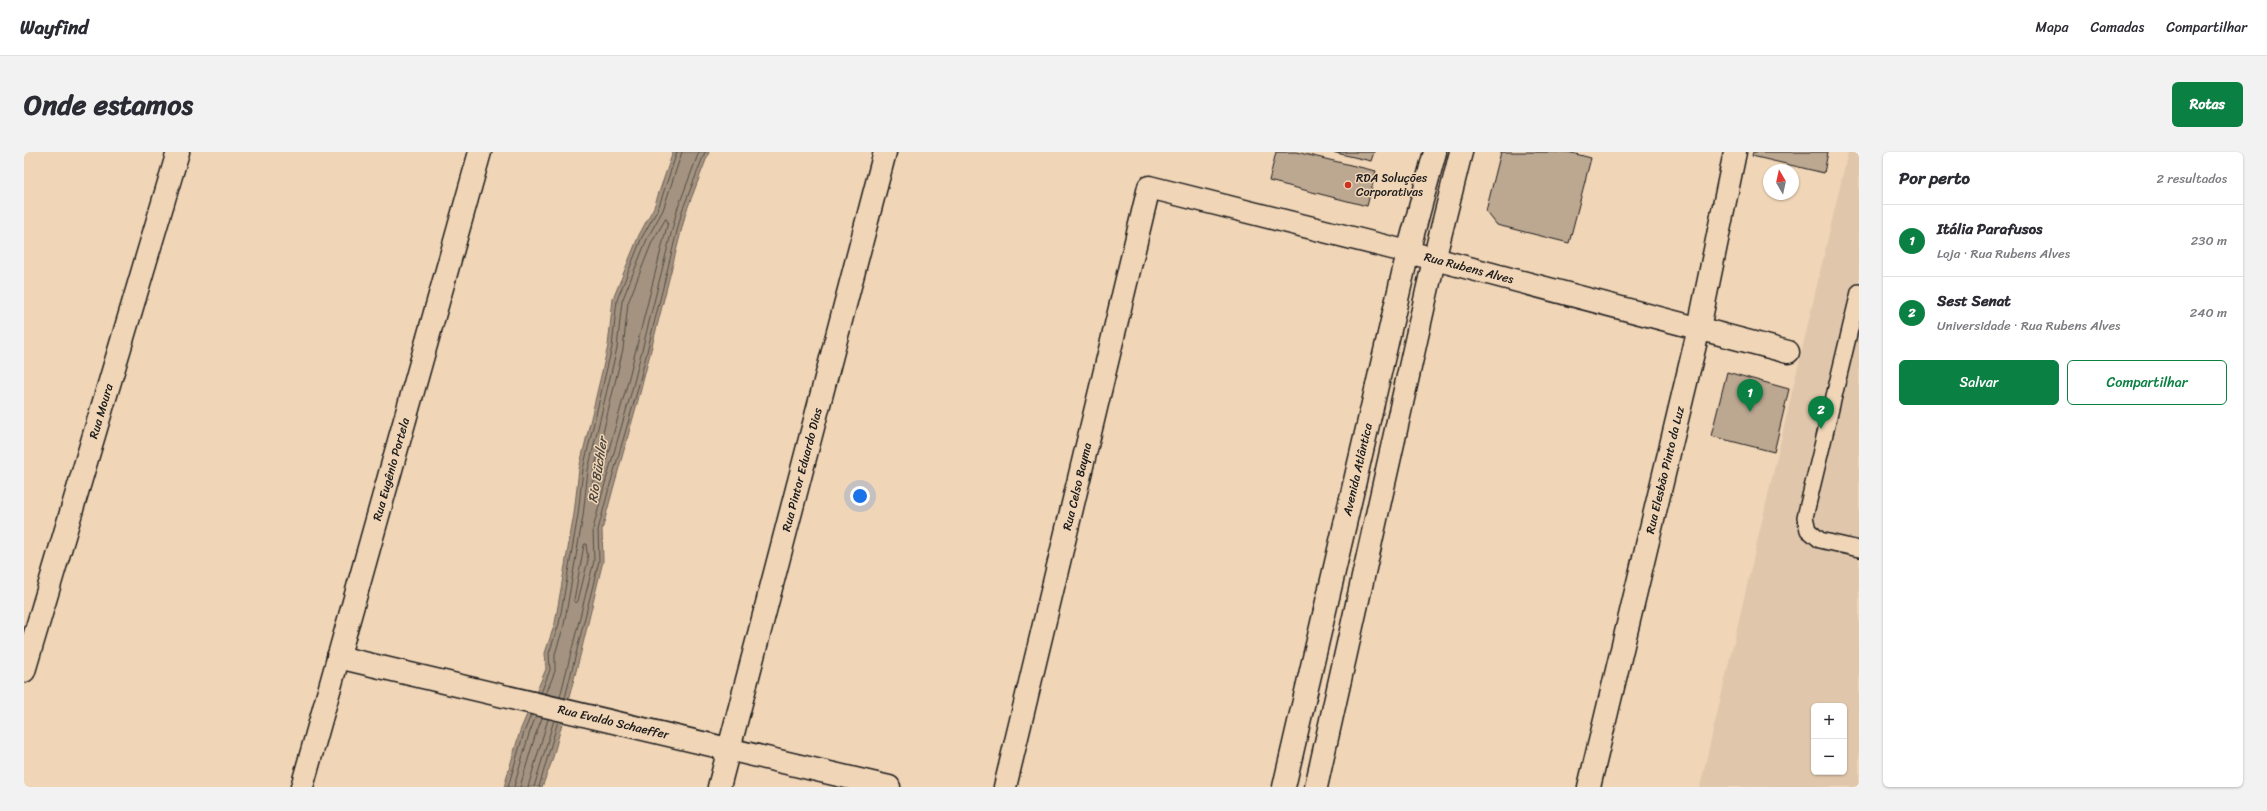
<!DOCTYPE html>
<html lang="pt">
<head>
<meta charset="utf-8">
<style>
	:root { --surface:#fff; --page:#f2f2f3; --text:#2b2b33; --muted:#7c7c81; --line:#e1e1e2; --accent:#0b8043 }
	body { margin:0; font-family:Sriracha,sans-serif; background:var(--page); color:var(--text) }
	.controls { position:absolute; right:12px; bottom:12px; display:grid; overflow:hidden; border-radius:6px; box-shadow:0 1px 3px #0004 }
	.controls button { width:36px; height:36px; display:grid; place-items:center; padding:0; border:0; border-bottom:1px solid var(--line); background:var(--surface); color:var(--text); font:20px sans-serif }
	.compass { position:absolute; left:1739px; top:12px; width:36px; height:36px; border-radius:50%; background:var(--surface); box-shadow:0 1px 3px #0004; rotate:351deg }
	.you { position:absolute; left:836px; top:344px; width:14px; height:14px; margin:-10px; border:3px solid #fff; border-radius:50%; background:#1a73e8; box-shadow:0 0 0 6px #1a73e833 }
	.badge { display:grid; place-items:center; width:26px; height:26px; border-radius:50%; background:var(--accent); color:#fff; font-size:13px; font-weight:700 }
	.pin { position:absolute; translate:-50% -33px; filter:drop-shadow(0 1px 2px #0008) }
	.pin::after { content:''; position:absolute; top:21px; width:14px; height:12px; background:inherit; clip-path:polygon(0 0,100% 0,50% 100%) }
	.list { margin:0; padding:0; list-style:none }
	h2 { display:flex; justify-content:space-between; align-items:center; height:52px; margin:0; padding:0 16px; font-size:17px }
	h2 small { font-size:13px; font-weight:400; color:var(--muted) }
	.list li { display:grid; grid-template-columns:26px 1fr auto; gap:12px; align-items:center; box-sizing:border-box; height:72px; padding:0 16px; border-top:1px solid var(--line) }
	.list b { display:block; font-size:15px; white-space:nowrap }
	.list p { margin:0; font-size:13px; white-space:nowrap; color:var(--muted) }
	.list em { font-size:13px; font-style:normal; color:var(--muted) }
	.actions { display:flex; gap:8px; padding:12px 16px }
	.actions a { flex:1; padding:9px 0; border:1px solid var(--accent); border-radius:6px; text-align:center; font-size:14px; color:var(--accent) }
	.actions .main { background:var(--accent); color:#fff }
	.map { position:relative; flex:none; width:1835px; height:635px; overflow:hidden; border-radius:6px }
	header { display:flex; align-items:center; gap:24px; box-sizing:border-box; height:56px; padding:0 20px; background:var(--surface); border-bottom:1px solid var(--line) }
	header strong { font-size:19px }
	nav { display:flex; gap:22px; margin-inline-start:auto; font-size:14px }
	.intro { display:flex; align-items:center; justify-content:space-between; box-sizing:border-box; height:96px; padding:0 24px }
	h1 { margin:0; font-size:28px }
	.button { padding:10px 18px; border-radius:6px; background:var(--accent); color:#fff; font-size:14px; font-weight:700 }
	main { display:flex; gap:24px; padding:0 24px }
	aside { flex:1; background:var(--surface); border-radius:6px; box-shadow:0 1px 3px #0004 }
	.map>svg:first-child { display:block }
	.built { fill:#e0c7ac; fill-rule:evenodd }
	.water { fill:#a49380; stroke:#6e6358 }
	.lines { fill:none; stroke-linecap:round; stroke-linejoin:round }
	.shore { stroke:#524c44; stroke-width:1 }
	.building { fill:#bca791; stroke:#1c1c1c }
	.lane-casing { stroke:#1c1c1c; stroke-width:18 }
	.street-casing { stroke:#1c1c1c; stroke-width:25 }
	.secondary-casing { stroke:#1c1c1c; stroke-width:25 }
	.primary-casing { stroke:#1c1c1c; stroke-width:25 }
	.lane { stroke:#f0d5b7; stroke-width:15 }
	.street { stroke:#f0d5b7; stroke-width:22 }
	.secondary { stroke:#f0d5b7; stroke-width:22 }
	.primary { stroke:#f0d5b7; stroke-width:22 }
	.poi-dot { fill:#c8321e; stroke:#f0d5b7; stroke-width:1.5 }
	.labels { text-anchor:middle; stroke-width:3; stroke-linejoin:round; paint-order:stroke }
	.poi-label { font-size:12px; fill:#1c1c1c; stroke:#f0d5b7; text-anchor:start }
	.street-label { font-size:12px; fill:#1c1c1c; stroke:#f0d5b7 }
	.water-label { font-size:13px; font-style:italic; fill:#4c463f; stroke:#f0d5b7 }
</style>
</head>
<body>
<header>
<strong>Wayfind</strong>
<nav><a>Mapa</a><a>Camadas</a><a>Compartilhar</a></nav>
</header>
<div class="intro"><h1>Onde estamos</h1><a class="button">Rotas</a></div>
<main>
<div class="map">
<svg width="1835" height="635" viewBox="0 0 1835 635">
	<rect width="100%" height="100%" fill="#f0d5b7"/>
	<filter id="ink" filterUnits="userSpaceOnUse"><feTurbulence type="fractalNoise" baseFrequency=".025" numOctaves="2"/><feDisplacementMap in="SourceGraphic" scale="8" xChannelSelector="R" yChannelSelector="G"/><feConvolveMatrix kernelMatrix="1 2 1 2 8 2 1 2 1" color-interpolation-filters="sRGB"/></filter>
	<g filter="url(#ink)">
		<path class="built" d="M1824 0H1835V635H1676ZM1790 554H1820V620H1790Z"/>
		<polygon class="water" points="649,0 685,0 662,60 616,241 589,337 578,378 579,409 556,504 528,609 518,635 480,635 496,579 522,517 521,501 531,471 550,362 555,317 584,194 589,147 615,83 630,55"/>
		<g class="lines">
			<g class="shore">
				<polygon points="642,67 644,70 602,237 571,347 568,348 567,346 570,319 599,197 604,151 628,90"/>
				<polygon points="562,392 564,408 554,449 552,451 550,448 560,393"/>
				<polyline points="517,541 526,518 525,501 535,472 554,363 559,317 588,195 593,148 618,85 634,57 653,0"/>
				<polyline points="522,542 531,519 531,502 540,473 559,364 564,318 593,196 598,149 623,87 639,58 658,0"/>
				<polyline points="536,545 570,409 569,377 580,335 608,238 653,58 675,0"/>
				<polyline points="541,546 575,409 574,378 585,336 613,240 658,59 681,0"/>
				<polyline points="484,635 500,580 507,563"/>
				<polyline points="490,635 505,582 512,564"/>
				<polyline points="496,635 511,584 518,566"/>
				<polyline points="504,635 524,567"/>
				<polyline points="510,635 530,568"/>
				<polyline points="515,635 534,569"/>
			</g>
		</g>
		<g class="building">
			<polygon points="1252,0 1272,0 1352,19 1343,54 1245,29"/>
			<polygon points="1308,0 1350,0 1347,9"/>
			<polygon points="1477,0 1544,0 1567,6 1545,91 1473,73 1462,59"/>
			<polygon points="1729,0 1804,0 1800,21 1728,4"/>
			<polygon points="1703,220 1765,237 1750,300 1687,284"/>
		</g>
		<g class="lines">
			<g class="lane-casing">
				<polyline id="lane" points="1835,140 1781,365 1784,378 1796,388 1835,397"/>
			</g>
			<g class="street-casing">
				<g id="street">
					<path id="s1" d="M314 505 865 635"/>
					<path id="s2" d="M0 519 154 0"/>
					<path id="s3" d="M695 635 861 0"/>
					<path id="s4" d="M981 635 1125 35 1384 100 1764 200"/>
				</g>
			</g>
			<g class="secondary-casing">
				<g id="secondary">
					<path id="s5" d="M278 635 456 0"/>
					<path id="s6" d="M1565 635 1675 176 1711 0"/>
				</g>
			</g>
			<g class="primary-casing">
				<g id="primary">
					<path id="s7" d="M1260 635 1384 100 1411 0"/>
					<polyline points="1292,635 1410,108 1437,0"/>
				</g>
			</g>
			<use href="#lane" class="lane"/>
			<use href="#street" class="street"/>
			<use href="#secondary" class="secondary"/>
			<use href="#primary" class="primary"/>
		</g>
	</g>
	<circle class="poi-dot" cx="1324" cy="33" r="4"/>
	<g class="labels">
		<g class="poi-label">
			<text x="1332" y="30">RDA Soluções<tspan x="1332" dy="14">Corporativas</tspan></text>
		</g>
		<g class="street-label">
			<text dy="4" stroke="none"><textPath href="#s4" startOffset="947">Rua Rubens Alves</textPath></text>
			<text dy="4" stroke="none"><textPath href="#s2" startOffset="271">Rua Moura</textPath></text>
			<text dy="4" stroke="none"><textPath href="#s7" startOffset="326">Avenida Atlântica</textPath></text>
			<text dy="4" stroke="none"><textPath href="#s5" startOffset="330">Rua Eugênio Portela</textPath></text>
			<text dy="4" stroke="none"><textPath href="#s3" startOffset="328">Rua Pintor Eduardo Dias</textPath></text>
			<text dy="4" stroke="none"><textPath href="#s6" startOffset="326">Rua Elesbão Pinto da Luz</textPath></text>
			<text dy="4" stroke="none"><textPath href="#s4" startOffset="309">Rua Celso Bayma</textPath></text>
			<text dy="4" stroke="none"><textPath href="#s1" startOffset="283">Rua Evaldo Schaeffer</textPath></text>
		</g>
		<g class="water-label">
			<text transform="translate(573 318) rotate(-81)" y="5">Rio Büchler</text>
		</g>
	</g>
</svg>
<div class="controls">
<button>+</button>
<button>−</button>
</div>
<svg class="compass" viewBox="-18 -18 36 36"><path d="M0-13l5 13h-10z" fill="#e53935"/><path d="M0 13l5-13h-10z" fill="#7c7c81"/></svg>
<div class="you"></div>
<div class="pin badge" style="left:1726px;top:260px">1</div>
<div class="pin badge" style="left:1797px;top:277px">2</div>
</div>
<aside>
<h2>Por perto<small>2 resultados</small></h2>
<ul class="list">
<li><span class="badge">1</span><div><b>Itália Parafusos</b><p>Loja · Rua Rubens Alves</p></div><em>230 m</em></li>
<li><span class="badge">2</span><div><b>Sest Senat</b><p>Universidade · Rua Rubens Alves</p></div><em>240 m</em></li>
</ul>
<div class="actions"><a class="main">Salvar</a><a>Compartilhar</a></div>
</aside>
</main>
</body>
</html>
